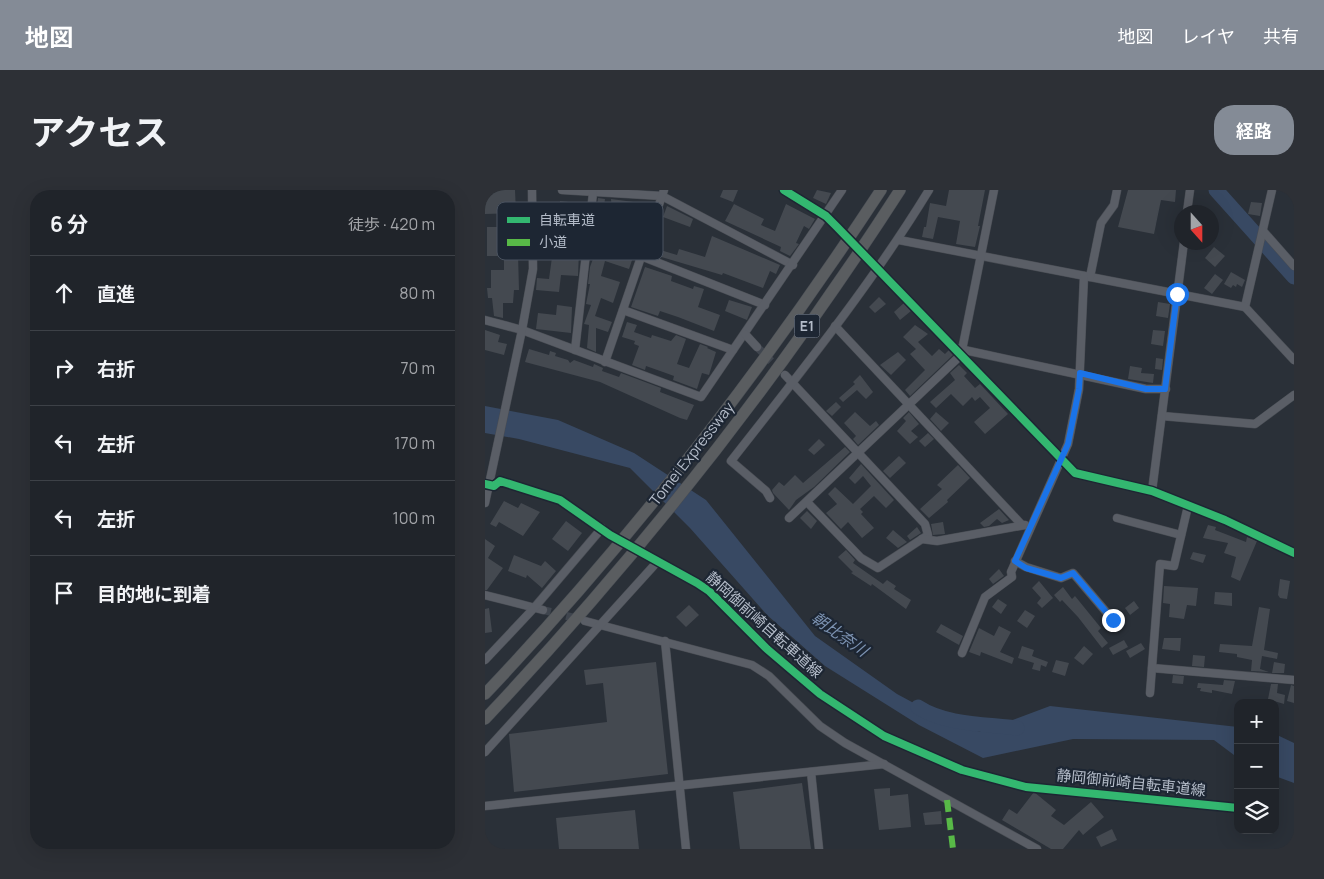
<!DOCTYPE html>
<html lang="ja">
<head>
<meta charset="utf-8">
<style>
	:root { --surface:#20242a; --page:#2d3036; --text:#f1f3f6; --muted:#a2a4a8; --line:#3d4147; --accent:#848b96 }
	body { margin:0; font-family:Manrope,"Noto Sans JP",sans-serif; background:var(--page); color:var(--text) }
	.controls { position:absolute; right:15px; bottom:15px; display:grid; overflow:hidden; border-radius:10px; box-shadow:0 5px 20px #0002 }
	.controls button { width:45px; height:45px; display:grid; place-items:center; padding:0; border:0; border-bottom:1px solid var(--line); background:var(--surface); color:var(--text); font:25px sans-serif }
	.compass { position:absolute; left:689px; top:15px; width:45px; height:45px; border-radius:50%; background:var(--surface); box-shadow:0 5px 20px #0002; rotate:159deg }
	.stop { position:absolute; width:15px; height:15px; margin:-11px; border:4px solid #1a73e8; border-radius:50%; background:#fff }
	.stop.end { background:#1a73e8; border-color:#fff; box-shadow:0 1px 5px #0008 }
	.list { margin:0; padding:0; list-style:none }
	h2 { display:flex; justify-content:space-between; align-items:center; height:65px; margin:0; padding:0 20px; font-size:21px }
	h2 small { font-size:16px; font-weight:400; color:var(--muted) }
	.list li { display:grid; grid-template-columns:32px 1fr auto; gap:15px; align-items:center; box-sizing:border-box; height:75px; padding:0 20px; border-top:1px solid var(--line) }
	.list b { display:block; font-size:19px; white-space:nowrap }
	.list em { font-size:16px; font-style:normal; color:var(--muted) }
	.icon { flex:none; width:28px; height:28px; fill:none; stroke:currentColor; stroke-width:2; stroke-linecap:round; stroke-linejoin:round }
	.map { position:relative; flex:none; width:809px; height:659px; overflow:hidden; border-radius:20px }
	header { display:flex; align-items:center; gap:30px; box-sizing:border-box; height:70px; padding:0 25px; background:var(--accent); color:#fff }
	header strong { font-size:24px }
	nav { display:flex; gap:28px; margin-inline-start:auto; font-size:18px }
	.intro { display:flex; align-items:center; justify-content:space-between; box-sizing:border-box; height:120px; padding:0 30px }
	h1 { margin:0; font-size:35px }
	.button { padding:12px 22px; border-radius:20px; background:var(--accent); color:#fff; font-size:18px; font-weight:700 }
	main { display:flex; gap:30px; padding:0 30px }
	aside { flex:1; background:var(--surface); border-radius:20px; box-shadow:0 5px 20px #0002 }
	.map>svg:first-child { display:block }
	.water { fill:#384963 }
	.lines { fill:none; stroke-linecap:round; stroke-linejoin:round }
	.river { stroke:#384963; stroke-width:15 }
	.building { fill:#444950 }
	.minor-tunnel { stroke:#3f454e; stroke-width:8; stroke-dasharray:8 4; stroke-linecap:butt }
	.minor-casing { stroke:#484c53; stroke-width:9 }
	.highway-casing { stroke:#474c53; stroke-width:12 }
	.minor { stroke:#5a5e66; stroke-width:8 }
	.highway { stroke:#5a5d60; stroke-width:11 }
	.quiet { stroke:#58b947; stroke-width:6; stroke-dasharray:12 6; stroke-linecap:butt }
	.cycleway-casing { stroke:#1d2633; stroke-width:11 }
	.cycleway { stroke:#33b770; stroke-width:8 }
	.route { stroke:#1a73e8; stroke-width:6 }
	.labels { text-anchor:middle; stroke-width:4.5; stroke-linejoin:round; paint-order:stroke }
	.shield { fill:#1d2633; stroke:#878f9c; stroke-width:1 }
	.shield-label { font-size:14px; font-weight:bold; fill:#b4bcc9 }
	.street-label { font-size:15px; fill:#b4bcc9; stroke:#1d2633 }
	.water-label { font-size:16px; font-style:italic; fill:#7c92b1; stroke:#1d2633 }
	.key { fill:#1d2633; stroke:#4a5360; stroke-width:1 }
	.key-label { font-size:14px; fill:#b4bcc9 }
</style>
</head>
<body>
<header>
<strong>地図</strong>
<nav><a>地図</a><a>レイヤ</a><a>共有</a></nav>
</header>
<div class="intro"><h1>アクセス</h1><a class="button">経路</a></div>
<main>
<aside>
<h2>6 分<small>徒歩 · 420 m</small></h2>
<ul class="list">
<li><svg class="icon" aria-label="ahead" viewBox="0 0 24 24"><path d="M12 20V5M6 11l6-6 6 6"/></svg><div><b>直進</b></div><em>80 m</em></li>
<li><svg class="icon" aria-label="right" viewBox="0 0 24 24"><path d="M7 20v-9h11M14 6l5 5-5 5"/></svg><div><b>右折</b></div><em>70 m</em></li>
<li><svg class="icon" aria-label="left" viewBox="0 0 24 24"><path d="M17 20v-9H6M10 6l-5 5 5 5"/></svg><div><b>左折</b></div><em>170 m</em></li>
<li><svg class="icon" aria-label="left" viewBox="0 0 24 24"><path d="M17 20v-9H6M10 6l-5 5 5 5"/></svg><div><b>左折</b></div><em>100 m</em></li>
<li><svg class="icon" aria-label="arrive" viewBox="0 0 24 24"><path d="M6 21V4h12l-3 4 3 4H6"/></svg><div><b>目的地に到着</b></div></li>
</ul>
</aside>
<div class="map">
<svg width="809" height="659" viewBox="0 0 809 659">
	<rect width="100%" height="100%" fill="#2a3038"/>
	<g class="water">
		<polygon points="0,216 73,230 149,263 221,310 330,446 412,504 451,525 495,542 565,516 753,537 753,568 729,550 588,549 498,568 434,535 340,476 282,425 205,338 145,278 34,249 0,243"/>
		<polygon points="790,544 809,553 809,593 790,586"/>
	</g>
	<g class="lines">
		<g class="river">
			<polyline points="731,0 809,87"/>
			<path d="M433 517C460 535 501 534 532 538"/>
		</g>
	</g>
	<g class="building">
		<polygon points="0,0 30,0 31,23 0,24"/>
		<polygon points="238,0 253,0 248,12 235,7"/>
		<polygon points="332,0 346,3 341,14 328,8"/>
		<polygon points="464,0 500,0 493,36 495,36 490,57 471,54 475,31 453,27 448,49 437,47 439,37 441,37 445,13 461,16"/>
		<polygon points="643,0 691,0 690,12 676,10 669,44 633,37"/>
		<polygon points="113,8 120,9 115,44 129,47 129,42 150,40 151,56 123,58 148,67 144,79 120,71 116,86 135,92 128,113 116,108 110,126 127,132 123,142 111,138 111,162 102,158 104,135 99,134 106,115 101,114 105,94 103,94 105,77 109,66 106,66"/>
		<polygon points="126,9 164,14 162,28 127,22"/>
		<polygon points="75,11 101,14 97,47 91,46 89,61 94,62 93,86 76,85 74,102 51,100 52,88 64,89 68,60 55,58 57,42 62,42 64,20 74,21"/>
		<polygon points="766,12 777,13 775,26 763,24"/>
		<polygon points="249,14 279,29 276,35 290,41 301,14 330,29 324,39 319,36 311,53 314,54 305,66 295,61 296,57 240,31"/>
		<polygon points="182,16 208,29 205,37 178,27"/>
		<polygon points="41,32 40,64 33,64 34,100 29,100 28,113 18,113 18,128 9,126 7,108 3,108 2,98 6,98 6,80 19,80 19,66 2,66 2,37 15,37 15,53 31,53 31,33"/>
		<polygon points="227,46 295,75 291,84 285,81 278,98 238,83 237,85 163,63 168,50 175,52 172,59 192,65 194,59 220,67"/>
		<polygon points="729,57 740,66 730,77 720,68"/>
		<polygon points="160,77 187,86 186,91 208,99 209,96 219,99 213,117 235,125 229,141 193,127 175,121 173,126 146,117"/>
		<polygon points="746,82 760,90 757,97 752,94 751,97 748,95 746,98 739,94"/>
		<polygon points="730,84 738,90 727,104 719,98"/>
		<polygon points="394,107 401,114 390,123 384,117"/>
		<polygon points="244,110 267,117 262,130 240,121"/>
		<polygon points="673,112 685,114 683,128 671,126"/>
		<polygon points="419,113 426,121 415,130 409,122"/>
		<polygon points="72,115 87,117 86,143 51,139 53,123 71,125"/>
		<polygon points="142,132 152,135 149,142 166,148 167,145 186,151 191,145 201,149 192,174 204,178 215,154 223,157 222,158 231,162 224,185 217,183 212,199 188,190 189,186 178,182 161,176 160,180 147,175 154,156 149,154 150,151 137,147"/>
		<polygon points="430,135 443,144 433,152 447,166 454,159 460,164 464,160 468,165 425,206 420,200 440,180 425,164 431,159 418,147"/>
		<polygon points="0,140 15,145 13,152 22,154 19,165 0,160"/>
		<polygon points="668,140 680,141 678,156 666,154"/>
		<polygon points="44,159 64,165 65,161 71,163 70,166 83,170 85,173 89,170 108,177 109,174 118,178 117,181 134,187 136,183 176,198 175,202 209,215 202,230 195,228 115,192 40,172"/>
		<polygon points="413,162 421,170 406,185 395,175"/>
		<polygon points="671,168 678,169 677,180 670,179"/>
		<polygon points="474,175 482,183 479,186 490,198 495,194 523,224 500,244 489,232 505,218 495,207 490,211 487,207 478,216 466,204 451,218 445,212 470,190 465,183"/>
		<polygon points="645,176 657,178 656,183 669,184 668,193 643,189"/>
		<polygon points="375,185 388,202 381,209 372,200 358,212 354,208 370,194 368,192"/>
		<polygon points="351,212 356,217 347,226 341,221"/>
		<polygon points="370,222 385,236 391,231 394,235 373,255 368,249 371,246 359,233"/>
		<polygon points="424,222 434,234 426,241 433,247 425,254 412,241 421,231 418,228"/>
		<polygon points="451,222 464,233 456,241 445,229"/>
		<polygon points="443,243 449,249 440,257 434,251"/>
		<polygon points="334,249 340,255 329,265 323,260"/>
		<polygon points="360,257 365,262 329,297 311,310 304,320 288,303 287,300 294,292 299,296 310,285 318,293"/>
		<polygon points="414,266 421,273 405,288 398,281"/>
		<polygon points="376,274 409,310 401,318 389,306 375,319 378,322 376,324 389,338 377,348 363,332 356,339 341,323 352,314 343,304 350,297 368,314 386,296 378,286 370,294 364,288"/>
		<polygon points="473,275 485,288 462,310 463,312 444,328 435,319 457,299 452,295"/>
		<polygon points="19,311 33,318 36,313 55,322 38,346 14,332 11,337 5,334"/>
		<polygon points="514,319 524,330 517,333 512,329 504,336 499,337 495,333"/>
		<polygon points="322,321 332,331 326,339 315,328"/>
		<polygon points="81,331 97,343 83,361 67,349"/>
		<polygon points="458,332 460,344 448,345 446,334"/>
		<polygon points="723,335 731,337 730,340 761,352 762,347 772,351 755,391 746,387 751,367 739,363 743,353 718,348"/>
		<polygon points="432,337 436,343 425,350 422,346"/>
		<polygon points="408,340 422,352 413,358 401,348"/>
		<polygon points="0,349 10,356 3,368 18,378 2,400 0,400"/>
		<polygon points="361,360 370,370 368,373 398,394 402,390 411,396 409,399 426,410 421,419 387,394 386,396 366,383 368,382 353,367"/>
		<polygon points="708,362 721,365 718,373 705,369"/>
		<polygon points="29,365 56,376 60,371 71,381 57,398 42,385 41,388 23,381"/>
		<polygon points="514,379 519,386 508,394 504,389"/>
		<polygon points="795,389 805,391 802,409 795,408 793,405"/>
		<polygon points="554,391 568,408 557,418 552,413 556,408 547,398"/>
		<polygon points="679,396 713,398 711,416 702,415 699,429 684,427 685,414 678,413"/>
		<polygon points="578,397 587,409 590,406 616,438 613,441 623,453 617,458 593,427 577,410 575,412 569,405"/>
		<polygon points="730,402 747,403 747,416 729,414"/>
		<polygon points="513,409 522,415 516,424 507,417"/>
		<polygon points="649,411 654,418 645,425 640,418"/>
		<polygon points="204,415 214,425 201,437 191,427"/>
		<polygon points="774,417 785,419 779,460 793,463 792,469 777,466 775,479 784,482 766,481 767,470 752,467 752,464 734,462 735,454 767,456"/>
		<polygon points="4,418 7,442 0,443 0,419"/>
		<polygon points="540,420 550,426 542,438 532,431"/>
		<polygon points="456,434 478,446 474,455 451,442"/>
		<polygon points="514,436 526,442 515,462 529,468 527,474 496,462 495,466 484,462 494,438 509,446"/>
		<polygon points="679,448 696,448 695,461 677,459"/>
		<polygon points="639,450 643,457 628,465 624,458"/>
		<polygon points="656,453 660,459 645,468 641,461"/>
		<polygon points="537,456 549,460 547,466 563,472 561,477 556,475 555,481 547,479 549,473 533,468"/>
		<polygon points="599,456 608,464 598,475 589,468"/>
		<polygon points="708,465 720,466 719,477 707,476"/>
		<polygon points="571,470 584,473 580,486 567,482"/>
		<polygon points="171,472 183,584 29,602 24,544 122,532 118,493 101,495 99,480"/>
		<polygon points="789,472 800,474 799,483 787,483"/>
		<polygon points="688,485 699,486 698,494 687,493"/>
		<polygon points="739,490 750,491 747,504 727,500 727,503 715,501 716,498 712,498 713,493 738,495"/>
		<polygon points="786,494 793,494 792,503 800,505 799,514 783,509"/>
		<polygon points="806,495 809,496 809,513 802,511"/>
		<polygon points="317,593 326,659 255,659 248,602"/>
		<polygon points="405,598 405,606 423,604 426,637 394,640 389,599"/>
		<polygon points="549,602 571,620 566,626 579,635 606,612 619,627 598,645 594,640 578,659 566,659 517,630 524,619 532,624"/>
		<polygon points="150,620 154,659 74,659 71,628"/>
		<polygon points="456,621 457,634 440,635 438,623"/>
		<polygon points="627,639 632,650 616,657 611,647"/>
	</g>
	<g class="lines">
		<g class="minor-tunnel">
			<polyline points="352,37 389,74"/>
			<polyline points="272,157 295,180"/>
			<polyline points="58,420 93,429"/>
		</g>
		<g class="minor-casing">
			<g id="minor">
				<polyline points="77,0 177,6 308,75"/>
				<polyline points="299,0 341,26 352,37"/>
				<polyline points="787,0 760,117 809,170"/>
				<polyline points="702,22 705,0"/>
				<polyline points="778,41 809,76"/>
				<polyline points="414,50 760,117"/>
				<polyline points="156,66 280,115"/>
				<polyline points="389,74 590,283 667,301 740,330 809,363"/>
				<polyline points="605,87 616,33 629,15 632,0"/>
				<polyline points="138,120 248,160"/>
				<polyline points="0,130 37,140 216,207 357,0"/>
				<polyline points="350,136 537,335"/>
				<polyline points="260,144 272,157"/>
				<polyline points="470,158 661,199 681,199"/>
				<polyline points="90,160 108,3"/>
				<polyline points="477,160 509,0"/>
				<polyline points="120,172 179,0"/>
				<polyline points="300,185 440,334 443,345 393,378 376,368 322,312"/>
				<polyline points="677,226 770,234 809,205"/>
				<polyline points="667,301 699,52"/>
				<path d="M285 308 281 301 246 271C315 183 386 95 444 0"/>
				<polyline points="0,313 37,140 48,79 47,0"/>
				<polyline points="304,328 476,165"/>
				<polyline points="632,328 696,345"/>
				<polyline points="437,349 452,351 540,335"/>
				<polyline points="530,371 541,377 576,388 588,383 628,430"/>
				<polyline points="0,405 58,420"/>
				<polyline points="100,431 267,475 284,486 335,536 360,553 552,659"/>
				<polyline points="180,451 201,659"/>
				<polyline points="477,463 500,407 527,387 526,382 583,254 594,199 599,86"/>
				<polyline points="0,470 49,418 117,338"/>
				<polyline points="667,478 809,490"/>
				<polyline points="665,503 675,374 689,376 703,316"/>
				<polyline points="0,562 173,371"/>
				<polyline points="326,582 334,659"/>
				<polyline points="0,616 399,574"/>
			</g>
		</g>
		<g class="highway-casing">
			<g id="highway">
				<path d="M0 504C147 349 279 178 396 0"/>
				<path d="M0 529C154 366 294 188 415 0"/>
			</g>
		</g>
		<use href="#minor" class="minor"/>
		<use href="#highway" class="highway"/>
		<polyline class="quiet" points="462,610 468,659"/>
		<g class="cycleway-casing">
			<g id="cycleway">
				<polyline points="299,0 341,26 352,37 590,283 667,301 740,330 809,363"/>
				<polyline points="0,294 9,296 15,291 75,310 125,345 212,393 224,401 282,459 335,504 399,546 477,580 541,597 753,618"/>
			</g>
		</g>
		<use href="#cycleway" class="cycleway"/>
	</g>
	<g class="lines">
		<polyline class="route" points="628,430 588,383 576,388 541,378 530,371 583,254 594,199 595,183 661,199 680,199 692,104"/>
	</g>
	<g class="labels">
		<rect class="shield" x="309.5" y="124.5" width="25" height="23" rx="4"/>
		<g class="shield-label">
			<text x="322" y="141">E1</text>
		</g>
		<g class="street-label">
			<text transform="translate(207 264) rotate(-52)" y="5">Tomei Expressway</text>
			<text transform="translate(279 435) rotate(42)" y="5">静岡御前崎自転車道線</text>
			<text transform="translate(646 593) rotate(6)" y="5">静岡御前崎自転車道線</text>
		</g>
		<g class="water-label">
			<text transform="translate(355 444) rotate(35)" y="6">朝比奈川</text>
		</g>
	</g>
	<rect x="12" y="12" width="166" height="58" rx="8" class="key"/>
	<rect x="22" y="27" width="23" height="6" fill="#33b770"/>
	<rect x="22" y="49" width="23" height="7" fill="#58b947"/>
	<g class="key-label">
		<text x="54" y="35">自転車道</text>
		<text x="54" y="57">小道</text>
	</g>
</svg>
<div class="controls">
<button>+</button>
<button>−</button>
<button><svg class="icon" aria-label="layers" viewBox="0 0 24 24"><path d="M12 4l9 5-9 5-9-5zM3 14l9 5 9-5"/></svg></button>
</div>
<svg class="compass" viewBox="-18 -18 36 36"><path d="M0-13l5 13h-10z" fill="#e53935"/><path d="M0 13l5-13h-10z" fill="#a2a4a8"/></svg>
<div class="stop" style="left:692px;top:104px"></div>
<div class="stop end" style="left:628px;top:430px"></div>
</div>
</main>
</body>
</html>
